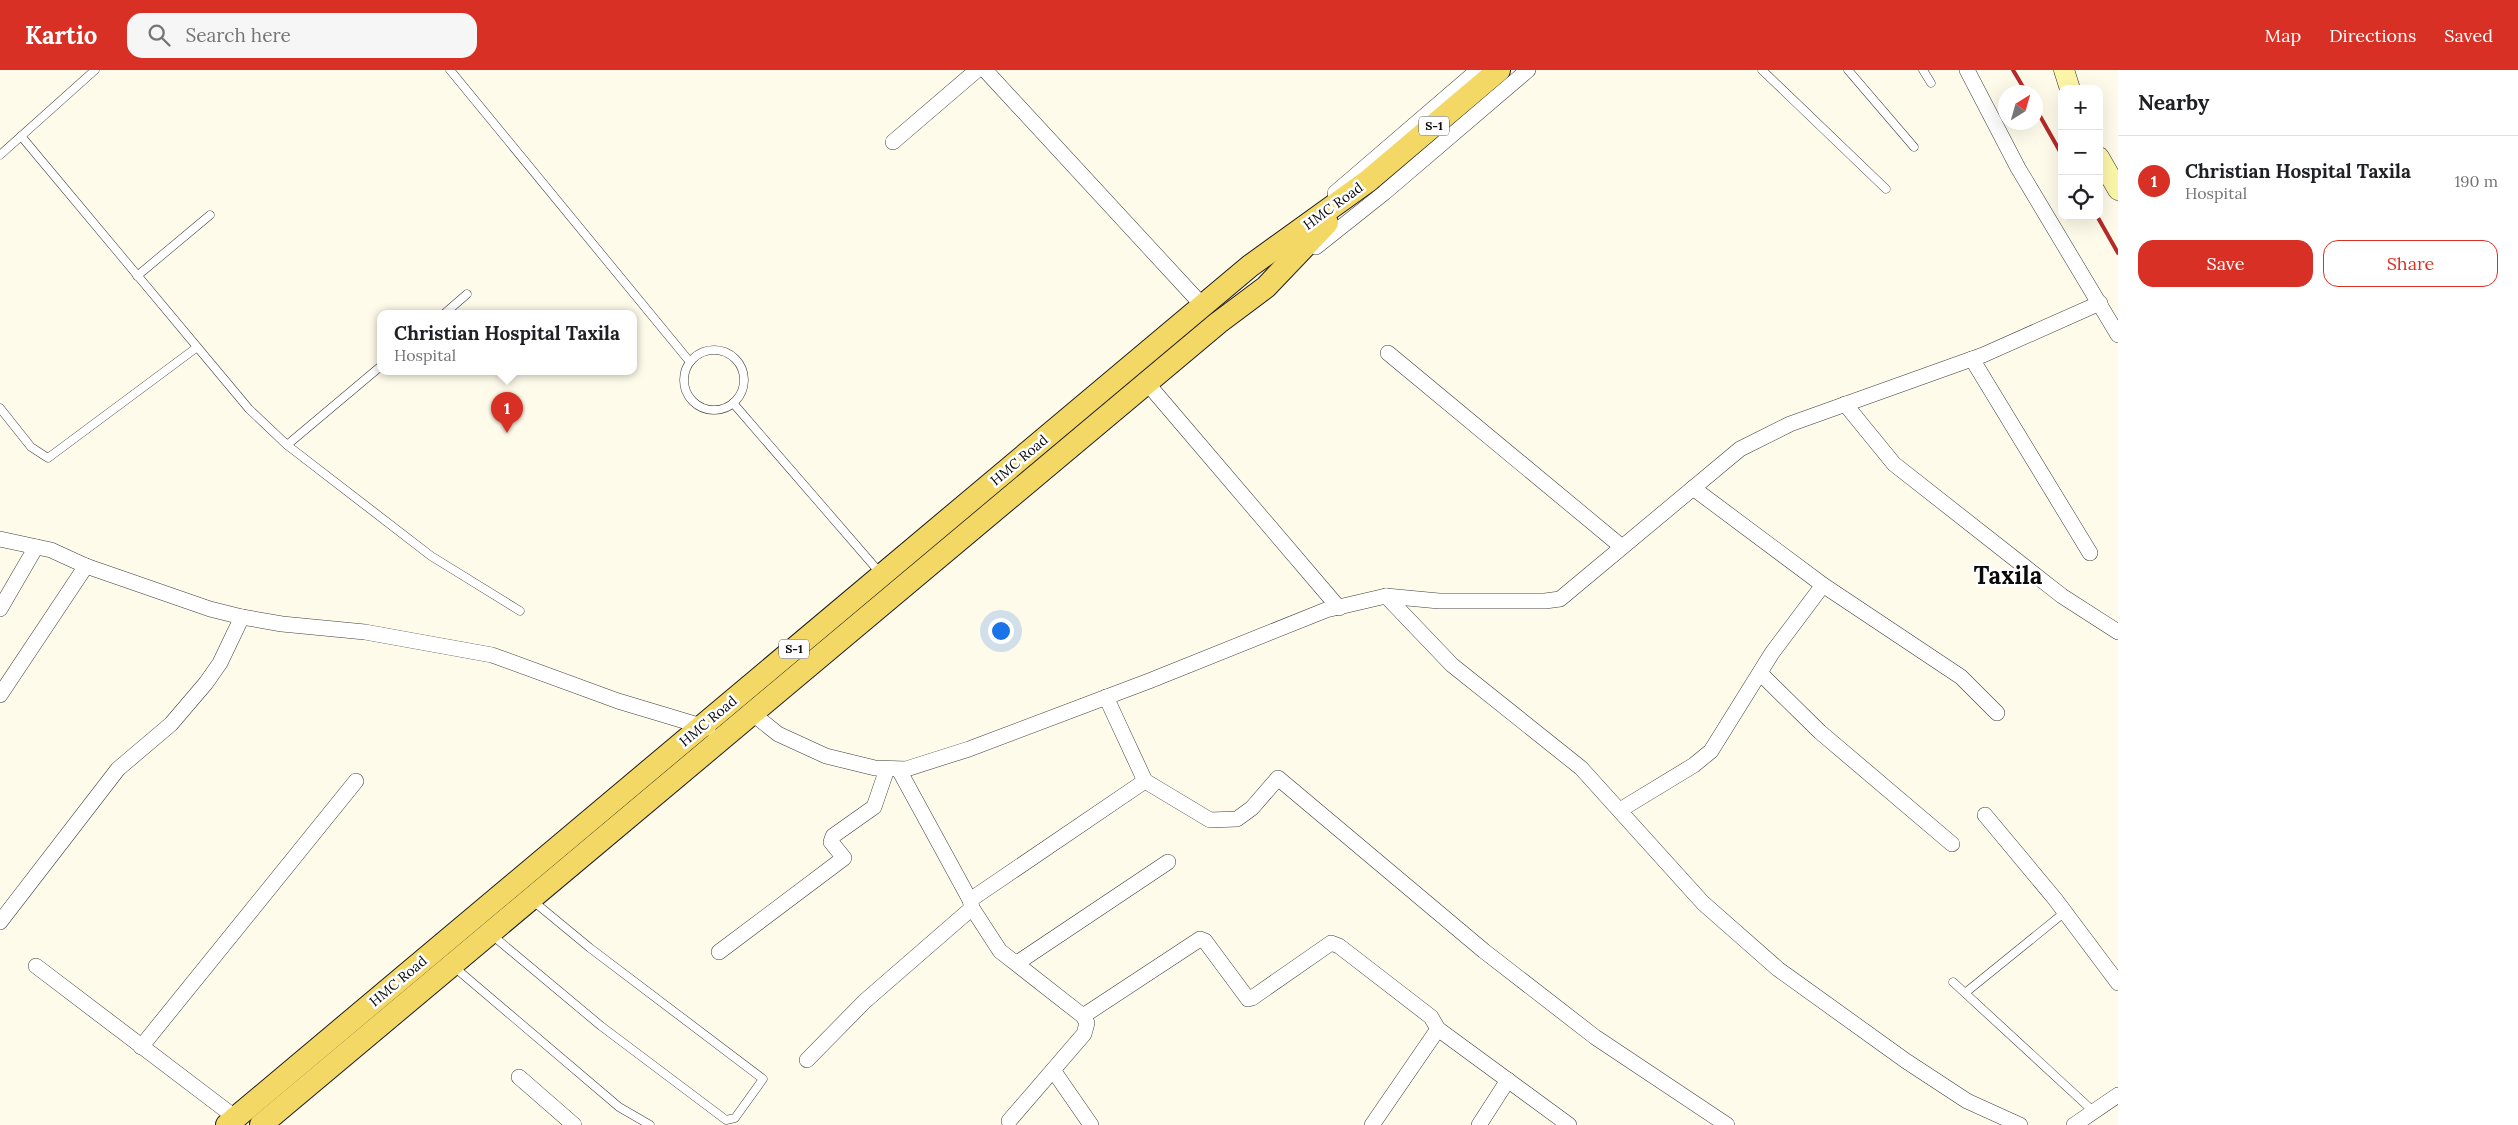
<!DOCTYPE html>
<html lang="en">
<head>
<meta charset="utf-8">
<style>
	:root { --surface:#fff; --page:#f6f6f6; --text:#202124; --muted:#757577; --line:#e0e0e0; --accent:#d93025 }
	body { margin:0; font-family:Lora,serif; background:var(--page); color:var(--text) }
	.controls { position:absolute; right:15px; top:15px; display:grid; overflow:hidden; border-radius:10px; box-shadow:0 5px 20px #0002 }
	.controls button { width:45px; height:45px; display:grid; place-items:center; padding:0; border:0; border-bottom:1px solid var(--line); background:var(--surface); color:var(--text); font:25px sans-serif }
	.compass { position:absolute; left:1998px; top:15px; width:45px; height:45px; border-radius:50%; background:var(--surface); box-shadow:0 5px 20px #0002; rotate:37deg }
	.you { position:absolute; left:1000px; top:560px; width:18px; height:18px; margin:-12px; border:4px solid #fff; border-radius:50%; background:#1a73e8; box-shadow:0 0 0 8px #1a73e833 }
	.badge { display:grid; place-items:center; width:32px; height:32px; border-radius:50%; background:var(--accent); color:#fff; font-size:16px; font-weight:700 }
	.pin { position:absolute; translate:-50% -41px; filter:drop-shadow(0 1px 2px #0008) }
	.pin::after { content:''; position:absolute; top:26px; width:18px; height:15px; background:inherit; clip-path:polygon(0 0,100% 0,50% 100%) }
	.popup { position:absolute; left:377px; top:240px; width:260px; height:65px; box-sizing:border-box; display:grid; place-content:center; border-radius:10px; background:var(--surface); filter:drop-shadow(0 1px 4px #0005); font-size:16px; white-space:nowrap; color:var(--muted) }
	.popup b { font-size:19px; color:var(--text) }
	.popup::after { content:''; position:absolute; left:50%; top:100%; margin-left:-10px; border:10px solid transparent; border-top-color:var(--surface) }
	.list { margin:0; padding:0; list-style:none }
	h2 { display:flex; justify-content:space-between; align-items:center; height:65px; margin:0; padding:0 20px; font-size:21px }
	h2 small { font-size:16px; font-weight:400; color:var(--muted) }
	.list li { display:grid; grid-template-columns:32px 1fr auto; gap:15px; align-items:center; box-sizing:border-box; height:90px; padding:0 20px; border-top:1px solid var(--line) }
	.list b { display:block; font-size:19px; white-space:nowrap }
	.list p { margin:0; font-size:16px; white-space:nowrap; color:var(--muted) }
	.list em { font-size:16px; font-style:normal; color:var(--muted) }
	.actions { display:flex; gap:10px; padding:15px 20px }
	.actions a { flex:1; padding:11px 0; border:1px solid var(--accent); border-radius:15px; text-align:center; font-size:18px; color:var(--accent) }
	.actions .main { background:var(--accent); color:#fff }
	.icon { flex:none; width:28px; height:28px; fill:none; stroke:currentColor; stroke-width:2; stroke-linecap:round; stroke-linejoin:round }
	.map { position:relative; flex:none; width:2118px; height:1055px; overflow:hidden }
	header { display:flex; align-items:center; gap:30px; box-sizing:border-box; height:70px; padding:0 25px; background:var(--accent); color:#fff }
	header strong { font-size:24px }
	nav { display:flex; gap:28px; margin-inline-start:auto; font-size:18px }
	.search { width:350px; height:45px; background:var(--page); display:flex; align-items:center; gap:12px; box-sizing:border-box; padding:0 18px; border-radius:15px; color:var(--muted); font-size:19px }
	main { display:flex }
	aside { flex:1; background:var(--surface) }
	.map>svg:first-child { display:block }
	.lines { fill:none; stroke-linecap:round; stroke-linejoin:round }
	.lane-casing { stroke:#3e3e3e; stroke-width:9 }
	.street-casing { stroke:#3e3e3e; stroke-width:16 }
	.secondary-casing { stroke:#2d2d2d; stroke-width:21 }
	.primary-casing { stroke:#1c1c1c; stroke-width:24 }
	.lane { stroke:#fff; stroke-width:8 }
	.street { stroke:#fff; stroke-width:15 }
	.secondary { stroke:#fcf7a8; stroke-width:20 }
	.primary { stroke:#f3d866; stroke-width:22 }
	.rail { stroke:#b52b2a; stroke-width:4 }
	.labels { text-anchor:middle; stroke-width:5; stroke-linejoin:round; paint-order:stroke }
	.shield { fill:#fff; stroke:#545454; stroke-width:1 }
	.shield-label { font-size:12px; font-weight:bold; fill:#0b0b0b }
	.street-label { font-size:14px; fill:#0b0b0b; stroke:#fff }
	.town-label { font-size:24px; font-weight:bold; fill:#0b0b0b; stroke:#fff }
</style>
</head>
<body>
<header>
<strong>Kartio</strong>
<div class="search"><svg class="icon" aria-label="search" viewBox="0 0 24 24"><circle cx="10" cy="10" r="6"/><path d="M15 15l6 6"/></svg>Search here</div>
<nav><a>Map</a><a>Directions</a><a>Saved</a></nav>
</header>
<main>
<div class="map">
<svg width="2118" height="1055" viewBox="0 0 2118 1055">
	<rect width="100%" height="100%" fill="#fefbea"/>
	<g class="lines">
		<g class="lane-casing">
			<g id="lane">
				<polyline points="450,0 690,292"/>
				<polyline points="1762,0 1886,119"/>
				<polyline points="1848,0 1914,77"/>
				<polyline points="1923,0 1931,13"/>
				<polyline points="21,66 249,339 287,375 431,486 520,541"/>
				<polyline points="0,85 95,0"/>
				<polyline points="137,206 210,145"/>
				<polyline points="444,244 467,224"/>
				<circle cx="714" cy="310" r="30"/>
				<polyline points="733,333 881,504"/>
				<polyline points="0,338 31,377 48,388 196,278"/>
				<polyline points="287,375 381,296"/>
				<polyline points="492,865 601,956 726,1050 735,1048 763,1009 590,878 533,831"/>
				<polyline points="453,896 619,1037 650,1055"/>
				<polyline points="1953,912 2093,1041"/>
				<polyline points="1965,923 2065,842"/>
			</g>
		</g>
		<g class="street-casing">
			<g id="street">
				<polyline points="985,0 1203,236"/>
				<polyline points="1967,0 2018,98 2118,265"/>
				<polyline points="893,72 977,0"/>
				<polyline points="1335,123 1478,0"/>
				<polyline points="1316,177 1384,123 1528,0"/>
				<polyline points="1388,283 1622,477"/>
				<polyline points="1972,289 2090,483"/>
				<polyline points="1147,313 1339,538"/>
				<polyline points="1845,334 1894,394 2062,526 2118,562"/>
				<polyline points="1693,418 1823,515 1961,607 1997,643"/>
				<polyline points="0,469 51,480 86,496 210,539 242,547 282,554 365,562 492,585 618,631 708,658"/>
				<polyline points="1386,526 1452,595 1581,698 1703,833 1778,899 1906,991 1967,1031 2020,1055"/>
				<polyline points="0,539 36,477"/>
				<polyline points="1760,603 1820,662 1952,774"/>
				<polyline points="0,625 86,496"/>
				<polyline points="1106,627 1145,711 1210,750 1237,749 1252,738 1278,708 1484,881 1595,967 1727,1055"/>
				<polyline points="753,644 778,664 826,686 875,698 906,699 969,679 1149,611 1326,540 1386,526 1439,531 1545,531 1560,529 1740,379 1790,354 1983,285 2100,233"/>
				<polyline points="899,700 970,830 972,838 1000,881 1083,946 1087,953 1084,964 1009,1051"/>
				<polyline points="1620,740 1694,695 1711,681 1772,583 1823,515"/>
				<polyline points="1985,745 2055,829 2118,913"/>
				<polyline points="970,830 1145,711"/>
				<polyline points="0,852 118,699 171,654 206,613 220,593 242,547"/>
				<polyline points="719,882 844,788 831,772 833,766 874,737 887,699"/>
				<polyline points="1017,893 1168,792"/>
				<polyline points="36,896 236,1048"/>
				<polyline points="1083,946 1200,869 1205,871 1248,929 1252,928 1331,873 1339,876 1431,947 1438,959 1569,1055"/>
				<polyline points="141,977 356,711"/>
				<polyline points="807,990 865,931 972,838"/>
				<polyline points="1053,1000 1091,1055"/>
				<polyline points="519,1007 574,1055"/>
				<polyline points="1372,1055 1438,959"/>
				<polyline points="1479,1055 1508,1010"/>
				<polyline points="2074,1055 2118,1025"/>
			</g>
		</g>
		<g class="secondary-casing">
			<g id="secondary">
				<polyline points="2064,0 2070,19"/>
				<polyline points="2099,87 2118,120"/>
			</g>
		</g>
		<g class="primary-casing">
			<g id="primary">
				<polyline points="227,1055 1250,196 1368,111 1499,0"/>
				<polyline points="261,1055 1218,253 1266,217 1327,153"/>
			</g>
		</g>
		<use href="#lane" class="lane"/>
		<use href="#street" class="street"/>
		<use href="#secondary" class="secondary"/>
		<use href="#primary" class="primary"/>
		<g class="rail">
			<polyline points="2013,0 2026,22"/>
			<polyline points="2036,39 2062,85"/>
			<polyline points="2097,146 2118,183"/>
		</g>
	</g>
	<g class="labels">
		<g class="shield">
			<rect x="1419" y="46.5" width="30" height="19" rx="4"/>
			<rect x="779" y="569.5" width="30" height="19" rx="4"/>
		</g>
		<g class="shield-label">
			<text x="1434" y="60">S-1</text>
			<text x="794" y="583">S-1</text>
		</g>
		<g class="street-label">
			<text transform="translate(1333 136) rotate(-36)" y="5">HMC Road</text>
			<text transform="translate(1019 390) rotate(-40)" y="5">HMC Road</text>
			<text transform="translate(708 651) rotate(-40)" y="5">HMC Road</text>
			<text transform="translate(398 911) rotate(-40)" y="5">HMC Road</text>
		</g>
		<g class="town-label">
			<text x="2008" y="514">Taxila</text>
		</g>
	</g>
</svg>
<div class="controls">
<button>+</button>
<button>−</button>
<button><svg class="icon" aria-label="locate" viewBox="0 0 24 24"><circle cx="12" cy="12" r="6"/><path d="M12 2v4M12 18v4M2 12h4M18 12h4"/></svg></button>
</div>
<svg class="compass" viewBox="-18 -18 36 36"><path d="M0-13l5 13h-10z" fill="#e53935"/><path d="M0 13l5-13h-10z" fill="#757577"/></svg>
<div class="you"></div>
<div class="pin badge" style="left:507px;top:363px">1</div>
<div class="popup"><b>Christian Hospital Taxila</b>Hospital</div>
</div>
<aside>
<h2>Nearby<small></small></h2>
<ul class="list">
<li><span class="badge">1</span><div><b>Christian Hospital Taxila</b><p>Hospital</p></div><em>190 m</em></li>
</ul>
<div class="actions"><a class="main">Save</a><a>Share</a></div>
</aside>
</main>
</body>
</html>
